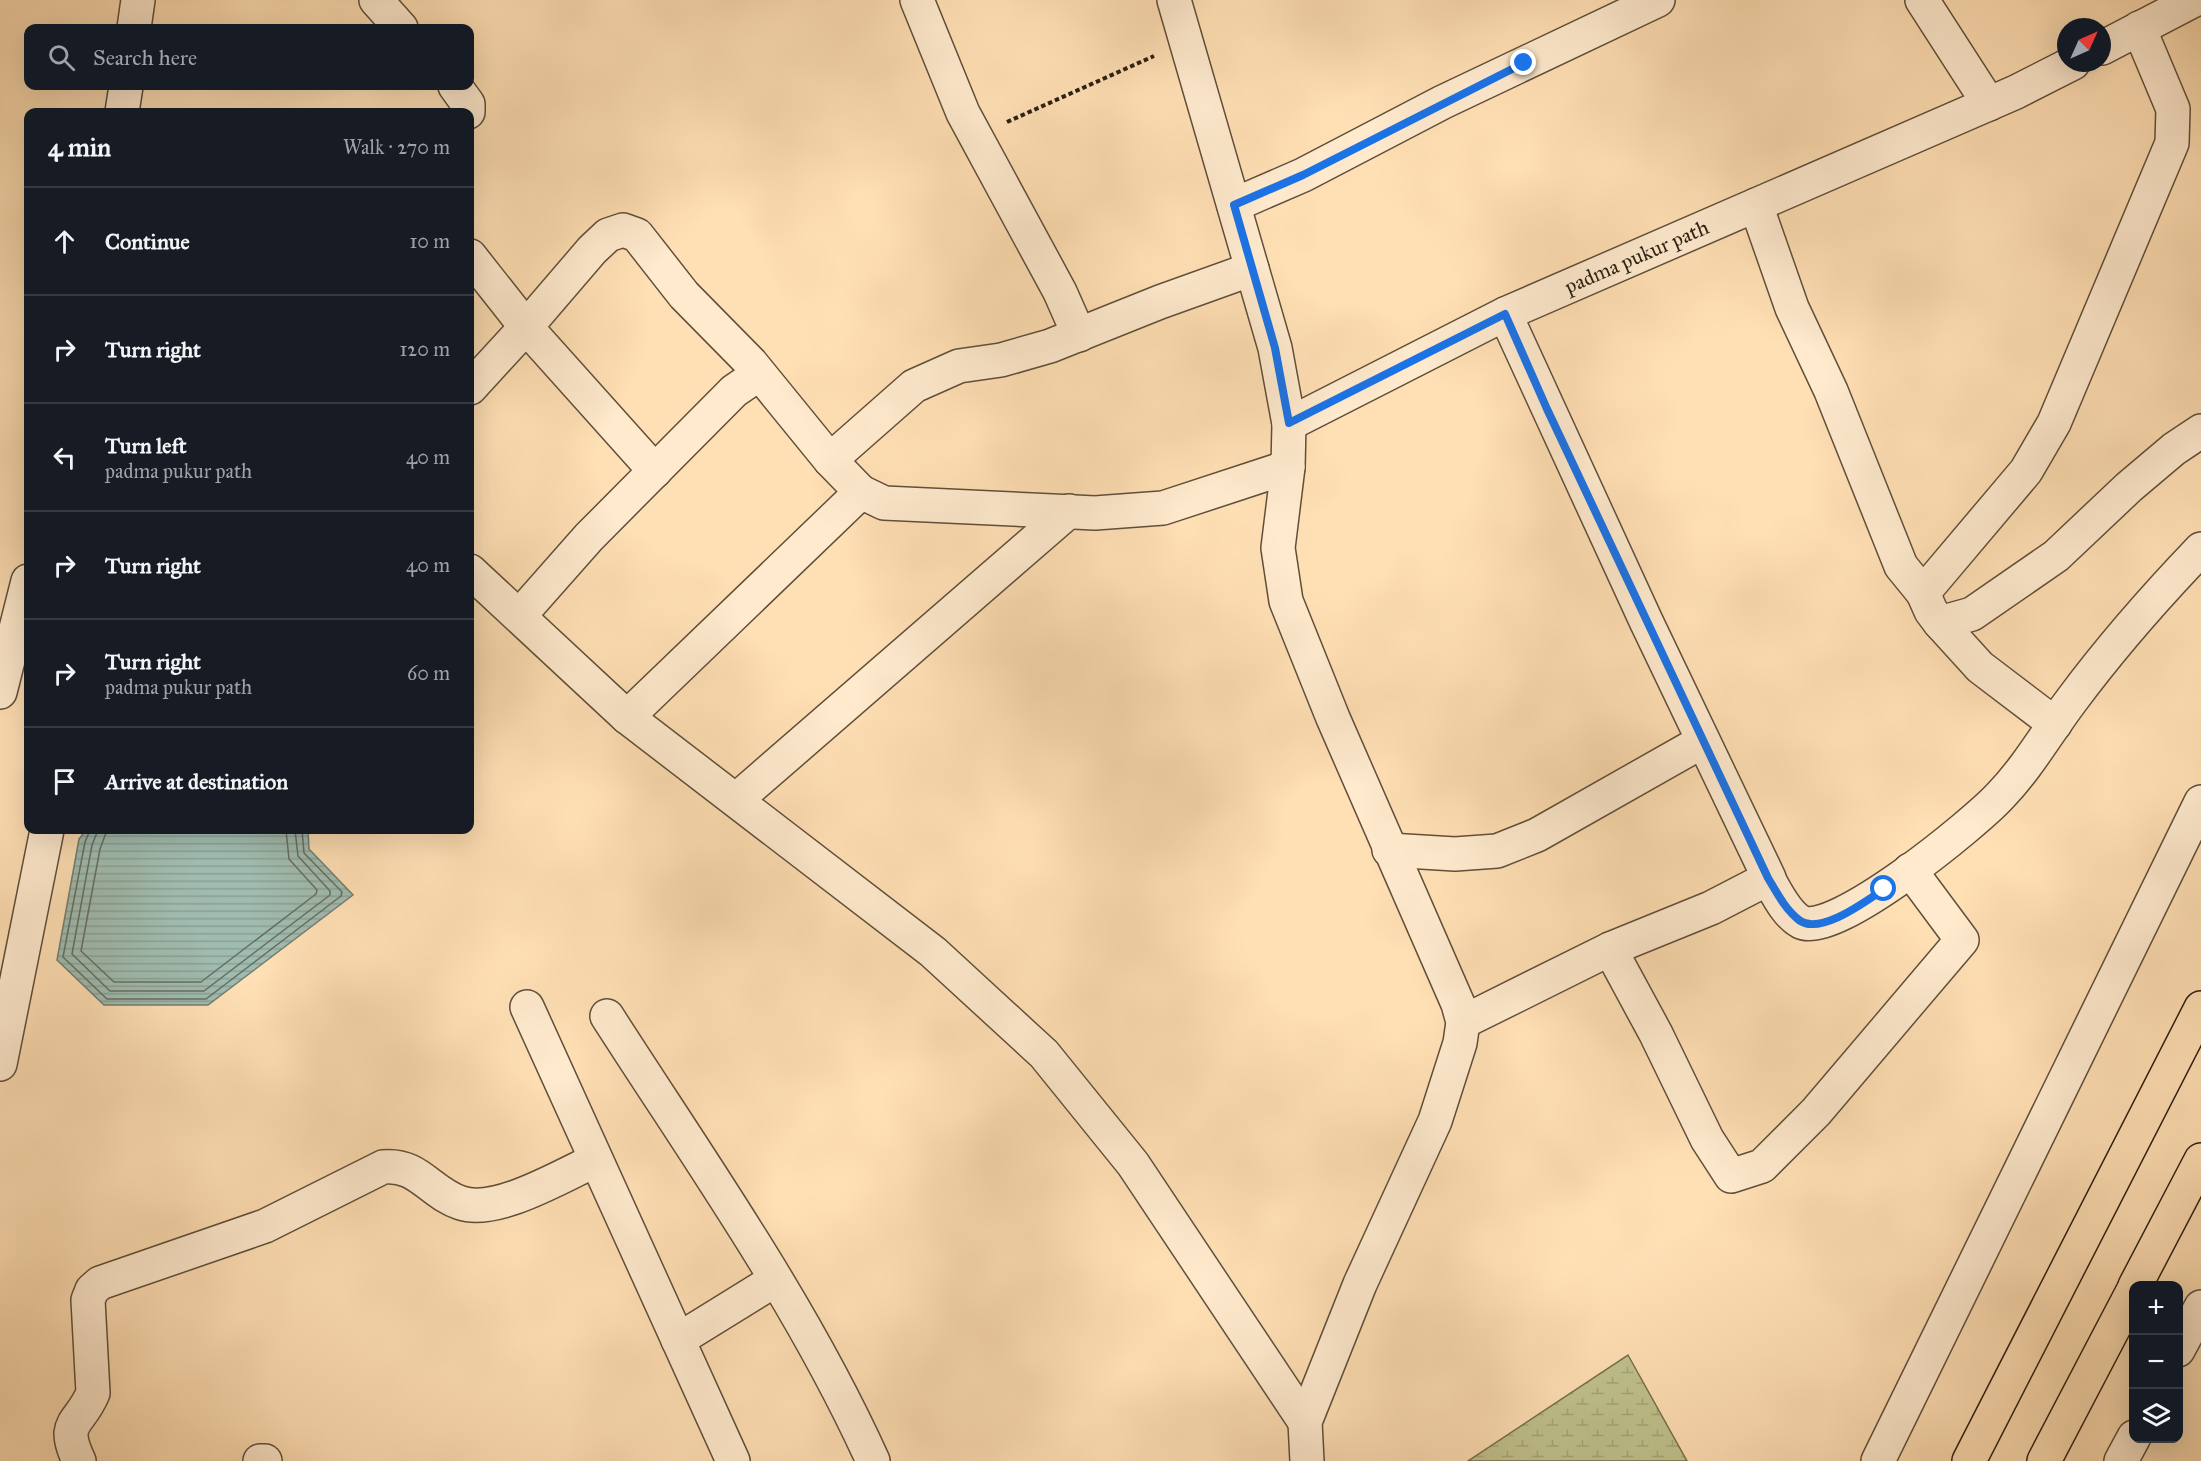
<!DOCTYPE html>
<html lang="en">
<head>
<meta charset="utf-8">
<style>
	:root { --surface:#171b24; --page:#20242c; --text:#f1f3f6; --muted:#9ea1a6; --line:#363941 }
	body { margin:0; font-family:"IM FELL Great Primer",serif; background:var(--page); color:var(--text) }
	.controls { position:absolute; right:18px; bottom:18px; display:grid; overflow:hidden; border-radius:12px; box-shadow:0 6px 24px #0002 }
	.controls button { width:54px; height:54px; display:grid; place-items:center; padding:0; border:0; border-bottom:2px solid var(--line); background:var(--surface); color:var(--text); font:30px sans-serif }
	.compass { position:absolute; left:2057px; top:18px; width:54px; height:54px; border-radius:50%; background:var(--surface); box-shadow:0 6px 24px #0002; rotate:45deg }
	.stop { position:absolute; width:18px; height:18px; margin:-14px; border:4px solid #1a73e8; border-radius:50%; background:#fff }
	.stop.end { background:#1a73e8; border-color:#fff; box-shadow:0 2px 6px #0008 }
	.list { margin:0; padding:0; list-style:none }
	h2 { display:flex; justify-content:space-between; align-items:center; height:78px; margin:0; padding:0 24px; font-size:26px }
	h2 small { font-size:20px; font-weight:400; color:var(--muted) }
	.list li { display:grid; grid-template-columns:39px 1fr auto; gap:18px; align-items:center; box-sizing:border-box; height:108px; padding:0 24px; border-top:2px solid var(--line) }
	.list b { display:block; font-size:22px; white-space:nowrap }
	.list p { margin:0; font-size:20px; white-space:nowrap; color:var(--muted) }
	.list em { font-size:20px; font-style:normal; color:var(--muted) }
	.icon { flex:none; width:33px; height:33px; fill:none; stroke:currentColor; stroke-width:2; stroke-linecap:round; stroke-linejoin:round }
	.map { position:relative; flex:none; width:2201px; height:1461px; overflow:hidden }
	.search { position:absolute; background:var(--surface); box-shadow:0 6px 24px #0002; left:24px; top:24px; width:450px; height:66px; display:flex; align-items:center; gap:15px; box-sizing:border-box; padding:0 21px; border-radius:12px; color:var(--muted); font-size:22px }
	.panel { position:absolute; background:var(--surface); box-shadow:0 6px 24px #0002; left:24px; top:108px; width:450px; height:726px; border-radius:12px }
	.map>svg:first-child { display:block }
	.wetland { fill:url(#wetland-marsh); stroke:#757050; stroke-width:1.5 }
	.water { fill:url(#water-rules); stroke:#717d71; stroke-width:1.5 }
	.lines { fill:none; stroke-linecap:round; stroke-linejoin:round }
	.shore { stroke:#656e61; stroke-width:1.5 }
	.minor-casing { stroke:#5f4f3a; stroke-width:36 }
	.tertiary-casing { stroke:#5f4f3a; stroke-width:36 }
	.trunk-casing { stroke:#2a1f12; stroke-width:36 }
	.path { stroke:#2a1f12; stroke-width:4; stroke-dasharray:4.5 3; stroke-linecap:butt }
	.minor { stroke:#ffeace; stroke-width:33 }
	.tertiary { stroke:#ffeace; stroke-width:33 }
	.trunk { stroke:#ffdfb4; stroke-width:33 }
	.route { stroke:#1a73e8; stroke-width:8 }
	.labels { text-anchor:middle; stroke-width:5; stroke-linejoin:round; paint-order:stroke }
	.street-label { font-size:21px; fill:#2a1f12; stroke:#ffeace }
</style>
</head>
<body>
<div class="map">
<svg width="2201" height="1461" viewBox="0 0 2201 1461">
	<defs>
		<pattern id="wetland-marsh" width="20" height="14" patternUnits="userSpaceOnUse" patternTransform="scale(1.5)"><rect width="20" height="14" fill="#c0c28d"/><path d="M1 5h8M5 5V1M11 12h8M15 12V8" fill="none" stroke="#a5a679"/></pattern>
		<pattern id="water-rules" width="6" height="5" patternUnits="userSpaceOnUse" patternTransform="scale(1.5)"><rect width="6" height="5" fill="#a0bcb0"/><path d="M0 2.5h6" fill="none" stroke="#8aa196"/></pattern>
	</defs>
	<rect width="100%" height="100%" fill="#ffdfb4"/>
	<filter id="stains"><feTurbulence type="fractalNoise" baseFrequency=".00333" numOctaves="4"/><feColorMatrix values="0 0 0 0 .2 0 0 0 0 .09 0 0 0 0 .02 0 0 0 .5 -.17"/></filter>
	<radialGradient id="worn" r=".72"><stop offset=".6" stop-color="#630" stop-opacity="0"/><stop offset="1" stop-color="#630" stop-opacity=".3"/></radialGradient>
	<polygon class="wetland" points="1628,1355 1687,1461 1468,1461"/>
	<polygon class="water" points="86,830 308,830 309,849 353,895 208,1005 104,1005 57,960 79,839"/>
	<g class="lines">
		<g class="shore">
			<polyline points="90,830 85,842 63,957 107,999 206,999 341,896 342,892 304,853 302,830"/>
			<polyline points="98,830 92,845 72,954 110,991 204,991 330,895 330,891 298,856 295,830"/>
			<polyline points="107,830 100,849 81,951 114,982 201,982 316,894 317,890 289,859 286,830"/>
		</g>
		<g class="minor-casing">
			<g id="minor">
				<polyline points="376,0 401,28"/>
				<polyline points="917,0 963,113 1060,292 1079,335"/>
				<polyline points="1174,0 1275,348 1289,424 1288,467 1278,548 1286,601 1333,718 1458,1004 1463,1022 1460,1043 1435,1121 1360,1284 1305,1422 1307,1461"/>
				<polyline points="1922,0 1989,104"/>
				<polyline points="134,28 138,0"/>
				<polyline points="2102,48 2194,0"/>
				<polyline points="455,86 468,104 468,112"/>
				<polyline points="122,112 126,86"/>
				<polyline points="1234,205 1303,175 1443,102 1658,0"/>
				<polyline points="1756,205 1792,308 1831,391 1901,566 1923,593 2026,471 2054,423 2172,143 2173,109 2139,28"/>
				<polyline points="470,256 526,327 655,471"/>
				<polyline points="470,388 526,327 592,250 608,235 623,230 637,235 684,295 751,363 830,460 861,492 627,717"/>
				<path id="s1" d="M1289 424 1505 314 2016 92 2073 63"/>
				<polyline points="830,460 914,386 959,366 1001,360 1050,346 1160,302 1252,269"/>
				<polyline points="861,492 884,503 1095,513 1163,508 1288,467"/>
				<polyline points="470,571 627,717 933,952 1044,1054 1133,1164 1305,1422"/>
				<polyline points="1923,593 1931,611 1940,623 1972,614 2056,556 2129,487 2174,449 2201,431"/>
				<polyline points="520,615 589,537 734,391 759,374"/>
				<polyline points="1940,623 1980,667 2055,724"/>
				<polyline points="0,692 28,581"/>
				<polyline points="736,800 1069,511"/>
				<polyline points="1389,850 1455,854 1497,851 1537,835 1703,741"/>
				<path d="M1768 878C1776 892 1786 914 1801 922 1834 939 1975 823 2000 796 2028 767 2047 733 2071 701 2111 647 2155 597 2201 549"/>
				<polyline points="1610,949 1656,1034 1707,1139 1731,1176 1762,1166 1816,1112 1962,940 1910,870"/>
				<polyline points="527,1007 733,1461"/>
				<path d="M607 1016C700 1161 802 1304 873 1461"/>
				<polyline points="1463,1022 1610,949 1711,908 1769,878 1646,621 1505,314"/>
				<polyline points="0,1064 47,830"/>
				<polyline points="678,1340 775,1280"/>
				<path d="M79 1461C60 1421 79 1426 93 1393L88 1300 92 1290 100 1283 265 1226 383 1167C418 1163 430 1193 461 1203 497 1215 563 1175 596 1160"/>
				<polyline points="260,1461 265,1461"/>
			</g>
		</g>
		<g class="tertiary-casing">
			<g id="tertiary">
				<polyline points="2178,1350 2201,1307"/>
				<polyline points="1878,1461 2201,802"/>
				<polyline points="2121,1461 2134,1437"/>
			</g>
		</g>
		<g class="trunk-casing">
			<g id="trunk">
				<polyline points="2135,1286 2201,1160"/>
				<polyline points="1969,1461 2201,1008"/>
				<polyline points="2044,1461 2134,1289"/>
			</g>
		</g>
		<polyline class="path" points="1007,122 1154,56"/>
		<use href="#minor" class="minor"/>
		<use href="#tertiary" class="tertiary"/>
		<use href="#trunk" class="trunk"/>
	</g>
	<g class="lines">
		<path class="route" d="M1524 63 1303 175 1234 205 1275 348 1289 423 1505 314 1547 409 1768 878C1777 893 1785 909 1799 920 1820 936 1866 901 1884 889"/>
	</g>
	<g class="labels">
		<g class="street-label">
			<text dy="7" stroke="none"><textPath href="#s1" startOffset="386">padma pukur path</textPath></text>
		</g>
	</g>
	<rect width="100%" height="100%" filter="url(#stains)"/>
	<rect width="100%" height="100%" fill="url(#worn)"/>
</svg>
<div class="controls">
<button>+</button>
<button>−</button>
<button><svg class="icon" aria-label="layers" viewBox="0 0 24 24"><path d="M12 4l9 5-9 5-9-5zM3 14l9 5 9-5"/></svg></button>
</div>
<svg class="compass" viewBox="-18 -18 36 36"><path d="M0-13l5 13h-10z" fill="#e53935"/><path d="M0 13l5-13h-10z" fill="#9ea1a6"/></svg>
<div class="stop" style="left:1884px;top:889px"></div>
<div class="stop end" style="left:1524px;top:63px"></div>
<div class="search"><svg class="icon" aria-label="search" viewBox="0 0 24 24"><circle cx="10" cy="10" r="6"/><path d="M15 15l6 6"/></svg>Search here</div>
<section class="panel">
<h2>4 min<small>Walk · 270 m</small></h2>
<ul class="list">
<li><svg class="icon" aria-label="ahead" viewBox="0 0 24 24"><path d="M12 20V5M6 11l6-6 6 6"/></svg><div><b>Continue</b></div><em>10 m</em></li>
<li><svg class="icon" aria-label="right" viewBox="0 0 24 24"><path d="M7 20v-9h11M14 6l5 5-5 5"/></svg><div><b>Turn right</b></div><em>120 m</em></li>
<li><svg class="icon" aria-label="left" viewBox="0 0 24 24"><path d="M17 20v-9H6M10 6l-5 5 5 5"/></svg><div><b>Turn left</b><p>padma pukur path</p></div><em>40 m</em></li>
<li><svg class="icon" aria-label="right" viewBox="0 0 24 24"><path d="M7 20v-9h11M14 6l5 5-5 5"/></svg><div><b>Turn right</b></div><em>40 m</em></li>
<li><svg class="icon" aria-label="right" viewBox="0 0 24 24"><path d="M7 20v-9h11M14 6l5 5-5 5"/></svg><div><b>Turn right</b><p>padma pukur path</p></div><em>60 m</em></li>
<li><svg class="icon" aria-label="arrive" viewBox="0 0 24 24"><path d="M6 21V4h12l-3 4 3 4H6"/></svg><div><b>Arrive at destination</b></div></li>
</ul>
</section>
</div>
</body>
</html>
